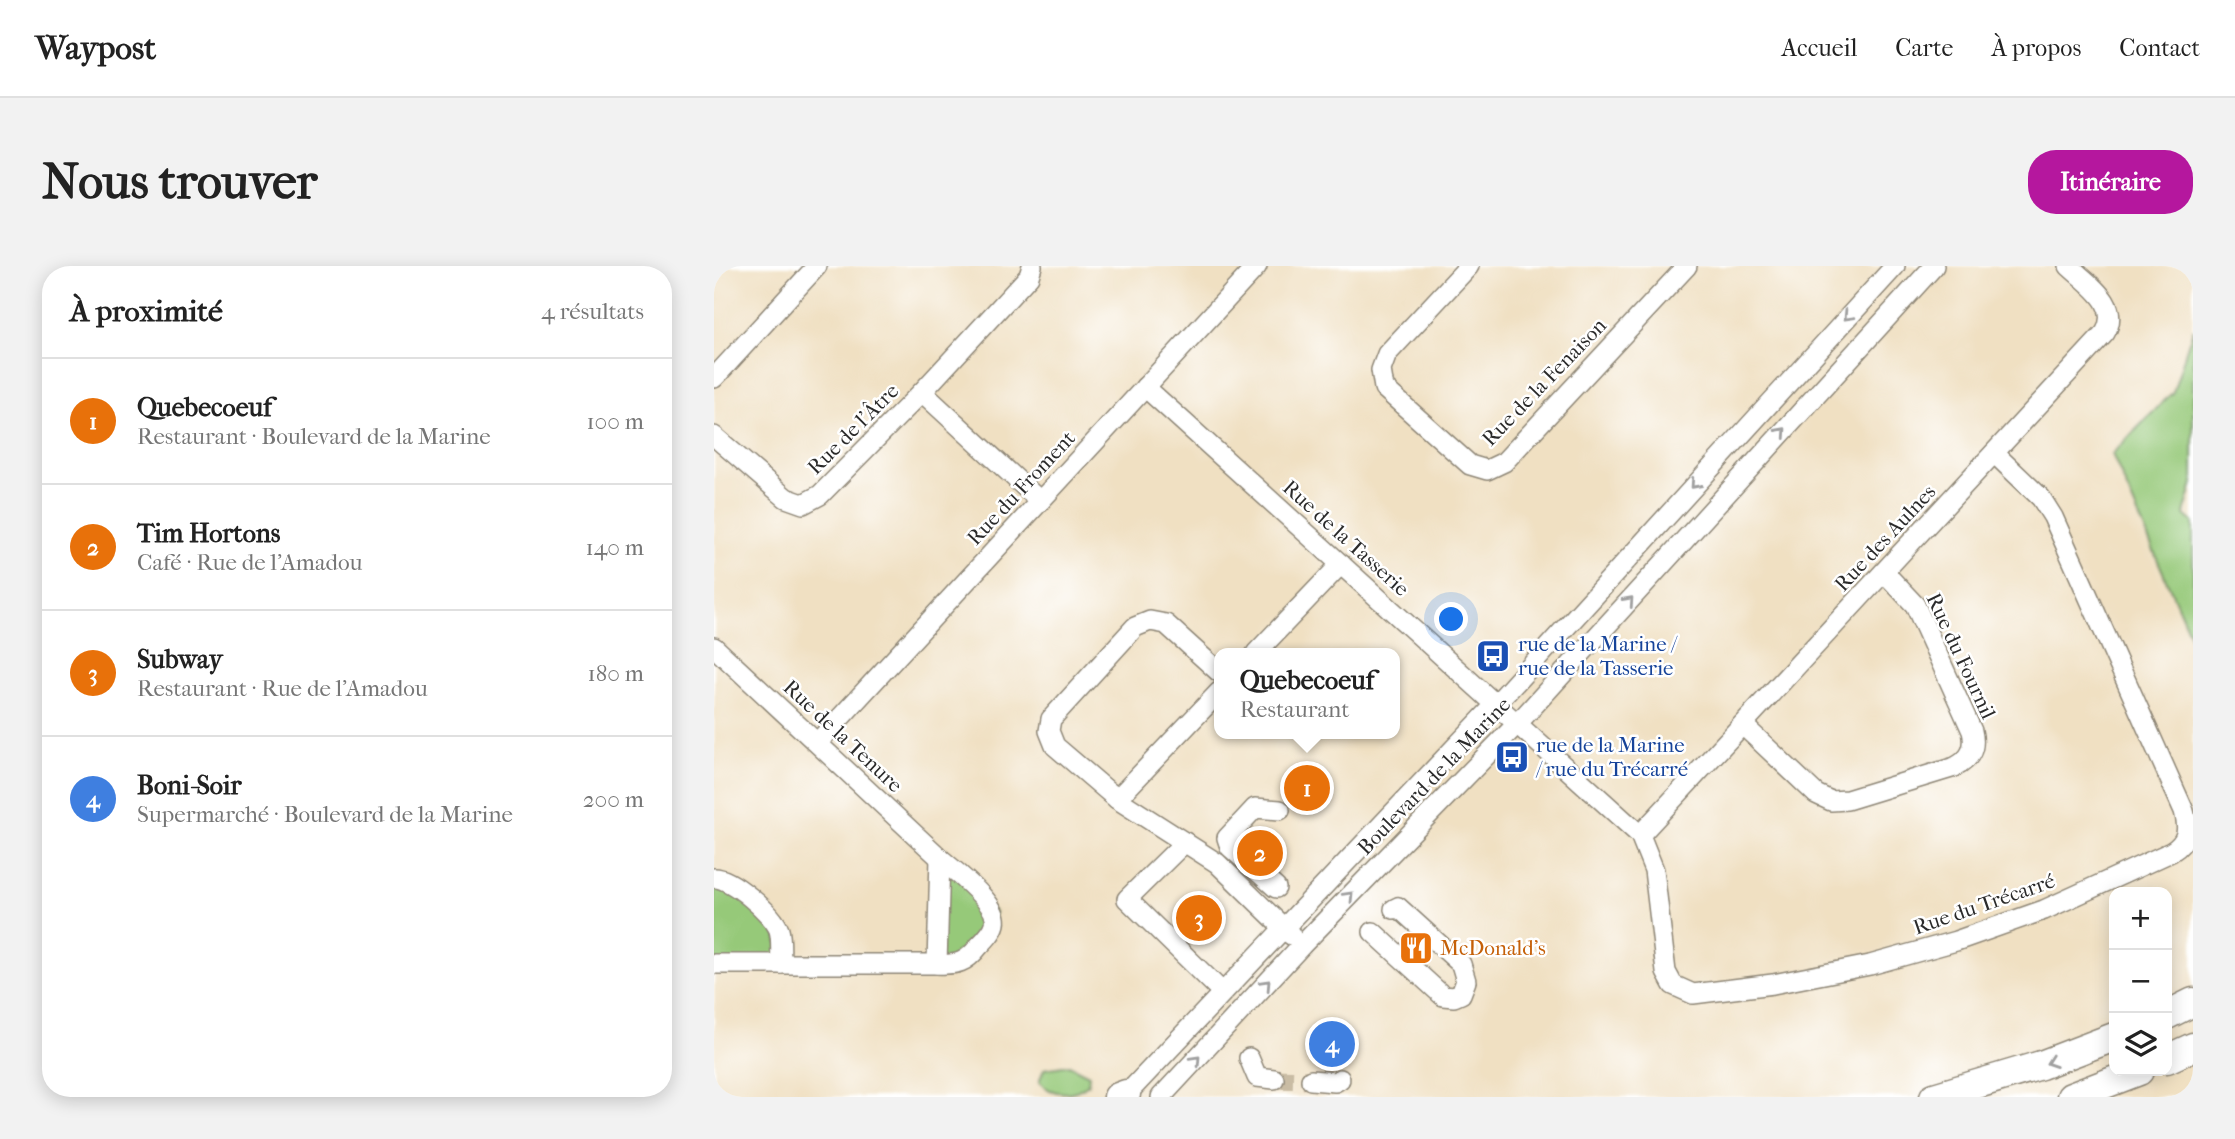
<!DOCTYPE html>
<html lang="fr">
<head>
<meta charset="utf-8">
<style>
	:root { --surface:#fff; --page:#f2f2f2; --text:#222; --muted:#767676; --line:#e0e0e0; --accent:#b5179e }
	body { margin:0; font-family:"IM FELL French Canon",serif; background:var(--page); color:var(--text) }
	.controls { position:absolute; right:21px; bottom:21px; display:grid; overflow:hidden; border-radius:14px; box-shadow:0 4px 18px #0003 }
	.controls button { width:63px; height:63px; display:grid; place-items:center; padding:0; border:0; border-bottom:2px solid var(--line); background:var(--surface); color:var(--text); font:35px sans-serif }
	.you { position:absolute; left:738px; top:354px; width:24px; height:24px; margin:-18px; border:5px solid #fff; border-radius:50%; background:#1a73e8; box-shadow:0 0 0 10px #1a73e833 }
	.badge { display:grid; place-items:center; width:46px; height:46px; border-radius:50%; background:var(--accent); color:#fff; font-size:23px; font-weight:700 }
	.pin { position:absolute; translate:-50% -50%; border:4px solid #fff; box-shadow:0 2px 7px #0006 }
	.popup { position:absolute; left:500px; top:382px; width:186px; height:91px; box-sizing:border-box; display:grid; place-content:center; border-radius:14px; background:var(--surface); filter:drop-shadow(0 2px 5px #0005); font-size:23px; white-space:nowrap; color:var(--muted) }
	.popup b { font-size:26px; color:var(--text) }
	.popup::after { content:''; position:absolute; left:50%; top:100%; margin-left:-14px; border:14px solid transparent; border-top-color:var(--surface) }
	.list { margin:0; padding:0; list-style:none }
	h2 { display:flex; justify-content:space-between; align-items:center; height:91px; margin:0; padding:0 28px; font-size:30px }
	h2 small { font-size:23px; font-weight:400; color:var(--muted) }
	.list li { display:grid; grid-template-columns:46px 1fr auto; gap:21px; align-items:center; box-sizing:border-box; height:126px; padding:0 28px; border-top:2px solid var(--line) }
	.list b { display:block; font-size:26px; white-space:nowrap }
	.list p { margin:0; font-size:23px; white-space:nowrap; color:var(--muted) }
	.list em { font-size:23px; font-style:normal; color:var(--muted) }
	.icon { flex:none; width:38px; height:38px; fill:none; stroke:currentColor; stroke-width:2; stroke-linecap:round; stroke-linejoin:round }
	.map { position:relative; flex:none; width:1479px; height:831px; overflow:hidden; border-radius:28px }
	header { display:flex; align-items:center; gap:42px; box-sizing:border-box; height:98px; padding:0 35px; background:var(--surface); border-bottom:2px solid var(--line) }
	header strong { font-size:33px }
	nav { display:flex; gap:38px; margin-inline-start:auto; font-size:24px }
	.intro { display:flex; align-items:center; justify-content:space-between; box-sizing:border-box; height:168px; padding:0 42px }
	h1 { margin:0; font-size:49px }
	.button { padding:18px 32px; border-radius:28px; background:var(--accent); color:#fff; font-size:24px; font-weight:700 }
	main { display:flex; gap:42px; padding:0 42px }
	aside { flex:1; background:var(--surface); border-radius:28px; box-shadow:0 4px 18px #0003 }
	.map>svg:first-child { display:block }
	.green { fill:#96c979; stroke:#607a52; stroke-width:2 }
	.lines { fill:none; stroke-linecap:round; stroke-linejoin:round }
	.stream { stroke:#48b0c7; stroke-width:4.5 }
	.minor-tunnel { stroke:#c9bca4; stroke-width:19; stroke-dasharray:19 10; stroke-linecap:butt }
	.minor-casing { stroke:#8e8676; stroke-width:22 }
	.highway-casing { stroke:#8e8676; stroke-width:31 }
	.minor { stroke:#fff; stroke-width:19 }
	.highway { stroke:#fff; stroke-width:28 }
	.oneway { stroke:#a0a0a0 }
	.labels { text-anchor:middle; stroke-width:5; stroke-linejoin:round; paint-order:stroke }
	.street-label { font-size:21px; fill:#2b2b2b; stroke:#fff }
	.transit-label { font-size:21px; fill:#164399; stroke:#fff; text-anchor:start }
	.food-label { font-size:21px; fill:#c56008; stroke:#fff; text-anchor:start }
</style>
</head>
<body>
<header>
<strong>Waypost</strong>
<nav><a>Accueil</a><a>Carte</a><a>À propos</a><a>Contact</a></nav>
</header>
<div class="intro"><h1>Nous trouver</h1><a class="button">Itinéraire</a></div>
<main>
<aside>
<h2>À proximité<small>4 résultats</small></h2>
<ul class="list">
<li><span class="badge" style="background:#e8710a">1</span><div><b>Quebecoeuf</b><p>Restaurant · Boulevard de la Marine</p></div><em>100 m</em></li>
<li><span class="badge" style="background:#e8710a">2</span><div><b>Tim Hortons</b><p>Café · Rue de l'Amadou</p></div><em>140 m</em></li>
<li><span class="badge" style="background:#e8710a">3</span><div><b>Subway</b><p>Restaurant · Rue de l'Amadou</p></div><em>180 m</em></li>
<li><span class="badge" style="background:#3f7fe0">4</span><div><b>Boni-Soir</b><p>Supermarché · Boulevard de la Marine</p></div><em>200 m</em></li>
</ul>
</aside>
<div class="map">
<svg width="1479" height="831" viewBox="0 0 1479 831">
	<rect width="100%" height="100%" fill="#fff"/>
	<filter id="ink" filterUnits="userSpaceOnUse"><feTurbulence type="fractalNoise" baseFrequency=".0143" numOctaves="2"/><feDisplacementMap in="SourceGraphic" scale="14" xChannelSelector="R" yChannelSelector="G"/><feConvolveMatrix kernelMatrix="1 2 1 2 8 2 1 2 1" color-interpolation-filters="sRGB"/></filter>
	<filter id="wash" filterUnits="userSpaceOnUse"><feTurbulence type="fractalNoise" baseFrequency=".00686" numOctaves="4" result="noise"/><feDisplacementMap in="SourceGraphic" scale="28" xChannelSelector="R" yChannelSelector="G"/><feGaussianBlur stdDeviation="1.57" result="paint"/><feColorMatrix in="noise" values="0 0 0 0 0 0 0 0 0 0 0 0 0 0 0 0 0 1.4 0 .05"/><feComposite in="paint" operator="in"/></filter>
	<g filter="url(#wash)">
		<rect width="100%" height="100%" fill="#f0e0c2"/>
		<g class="green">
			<polygon points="1479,63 1479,217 1470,248 1479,256 1479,376 1398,188 1459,126"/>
			<polygon points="226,592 281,647 255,692 223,698"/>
			<polygon points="0,612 61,658 67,698 0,698"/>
			<path d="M355 799 375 809 374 818C360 830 338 830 325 816L330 803Z"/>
		</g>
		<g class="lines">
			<polyline class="stream" points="1477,831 1479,829"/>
		</g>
	</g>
	<g filter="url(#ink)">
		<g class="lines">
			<polyline class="minor-tunnel" points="560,813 597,814"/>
			<g class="minor-casing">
				<g id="minor">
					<polyline points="755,0 673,88 667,104 670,122 756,199 773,204 790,196 973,0"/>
					<polyline points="0,112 103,0"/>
					<path d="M431 121 926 569 940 604 952 706 959 719 979 728 1059 718 1156 699 1242 675 1330 644 1457 586C1474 576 1475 563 1470 545L1339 251 1327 232 1280 187"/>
					<polyline points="208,126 326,235"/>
					<polyline points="0,170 72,232 89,238 106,229 208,126 315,10 318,0"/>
					<polyline points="0,381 226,592"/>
					<polyline points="542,387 627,298"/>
					<polyline points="505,406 452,358 436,355 421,361 337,453 335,465 341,480 403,533 503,597 577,669"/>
					<path d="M1030 460 1102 528 1117 535 1133 534 1241 501C1257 493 1262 481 1258 465L1201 339 1170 306"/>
					<polyline points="104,476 543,0"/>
					<polyline points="403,533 505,426"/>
					<path d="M926 569 1391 67C1408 38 1374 18 1355 0"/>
					<polyline points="471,576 413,633 508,726"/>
					<path d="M226 592C240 605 286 638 281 658 279 666 271 674 265 680 252 697 243 699 223 698Z"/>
					<path d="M0 612C17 611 59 648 65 664 68 674 66 687 67 698"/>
					<polyline points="562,622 516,581 513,572 541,542 566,544"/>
					<polyline points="659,666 729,730 740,731 747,728 752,715 747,698 684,641 680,643"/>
					<polyline points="0,698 223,698"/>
					<polyline points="535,792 543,811 560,813"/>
					<polyline points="597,814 621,816 626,813"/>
					<polyline points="410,831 782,438 1181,0"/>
					<polyline points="447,831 588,679 803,458 1220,0"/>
				</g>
			</g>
			<g class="highway-casing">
				<g id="highway">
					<polyline points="1453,749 1479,736"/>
					<polyline points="1453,793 1479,781"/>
					<polyline points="404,831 412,828"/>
					<polyline points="1220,831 1327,799 1400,771"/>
					<polyline points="1357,831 1425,805"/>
				</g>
			</g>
			<use href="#minor" class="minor"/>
			<use href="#highway" class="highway"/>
		</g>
		<defs><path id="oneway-chevron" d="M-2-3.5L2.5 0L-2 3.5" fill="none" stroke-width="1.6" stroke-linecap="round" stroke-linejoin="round" transform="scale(1.75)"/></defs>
		<g class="oneway">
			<use href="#oneway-chevron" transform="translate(1134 50) rotate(133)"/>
			<use href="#oneway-chevron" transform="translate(1068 166) rotate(-48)"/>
			<use href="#oneway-chevron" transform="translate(981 218) rotate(132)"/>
			<use href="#oneway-chevron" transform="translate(915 335) rotate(-48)"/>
			<use href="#oneway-chevron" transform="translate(635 630) rotate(-46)"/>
			<use href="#oneway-chevron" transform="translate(552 718) rotate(-47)"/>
			<use href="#oneway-chevron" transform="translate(482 794) rotate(-47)"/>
			<use href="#oneway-chevron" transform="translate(1337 796) rotate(161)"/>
		</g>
	</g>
	<defs>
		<g id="bus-square" transform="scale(1.75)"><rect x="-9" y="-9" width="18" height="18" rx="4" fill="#1a4fb4" stroke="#fff"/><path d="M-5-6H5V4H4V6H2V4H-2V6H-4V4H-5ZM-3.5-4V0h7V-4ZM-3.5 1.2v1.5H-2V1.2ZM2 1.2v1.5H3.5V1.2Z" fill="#fff"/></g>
		<g id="restaurant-square" transform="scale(1.75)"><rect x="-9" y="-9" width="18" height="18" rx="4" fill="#e8710a" stroke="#fff"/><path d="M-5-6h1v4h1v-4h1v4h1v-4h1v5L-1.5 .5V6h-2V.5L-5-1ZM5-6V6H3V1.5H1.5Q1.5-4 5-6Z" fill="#fff"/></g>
	</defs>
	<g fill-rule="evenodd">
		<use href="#bus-square" x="779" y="390"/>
		<use href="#bus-square" x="798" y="491"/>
		<use href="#restaurant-square" x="702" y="682"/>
	</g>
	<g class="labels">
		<g class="street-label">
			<text transform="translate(830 116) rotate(-46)" y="7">Rue de la Fenaison</text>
			<text transform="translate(139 163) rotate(-45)" y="7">Rue de l'Âtre</text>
			<text transform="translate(307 222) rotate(-47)" y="7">Rue du Froment</text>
			<text transform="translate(632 272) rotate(42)" y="7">Rue de la Tasserie</text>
			<text transform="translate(1171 272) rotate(-47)" y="7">Rue des Aulnes</text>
			<text transform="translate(1247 390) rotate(65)" y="7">Rue du Fournil</text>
			<text transform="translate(129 470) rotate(43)" y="7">Rue de la Tenure</text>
			<text transform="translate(720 510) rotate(-46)" y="7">Boulevard de la Marine</text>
			<text transform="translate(1270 638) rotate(-19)" y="7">Rue du Trécarré</text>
		</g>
		<g class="transit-label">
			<text x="804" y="385">rue de la Marine /<tspan x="804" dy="24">rue de la Tasserie</tspan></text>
			<text x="822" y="486">rue de la Marine<tspan x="822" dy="24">/ rue du Trécarré</tspan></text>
		</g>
		<g class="food-label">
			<text x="726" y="689">McDonald's</text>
		</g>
	</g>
</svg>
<div class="controls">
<button>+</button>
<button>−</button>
<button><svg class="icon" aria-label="layers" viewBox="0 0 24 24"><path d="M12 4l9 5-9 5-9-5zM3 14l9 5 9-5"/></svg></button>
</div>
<div class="you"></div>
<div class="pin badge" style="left:593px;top:522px;background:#e8710a">1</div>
<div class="popup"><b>Quebecoeuf</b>Restaurant</div>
<div class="pin badge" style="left:546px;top:587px;background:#e8710a">2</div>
<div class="pin badge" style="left:485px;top:652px;background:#e8710a">3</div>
<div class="pin badge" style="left:618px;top:778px;background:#3f7fe0">4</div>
</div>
</main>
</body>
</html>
